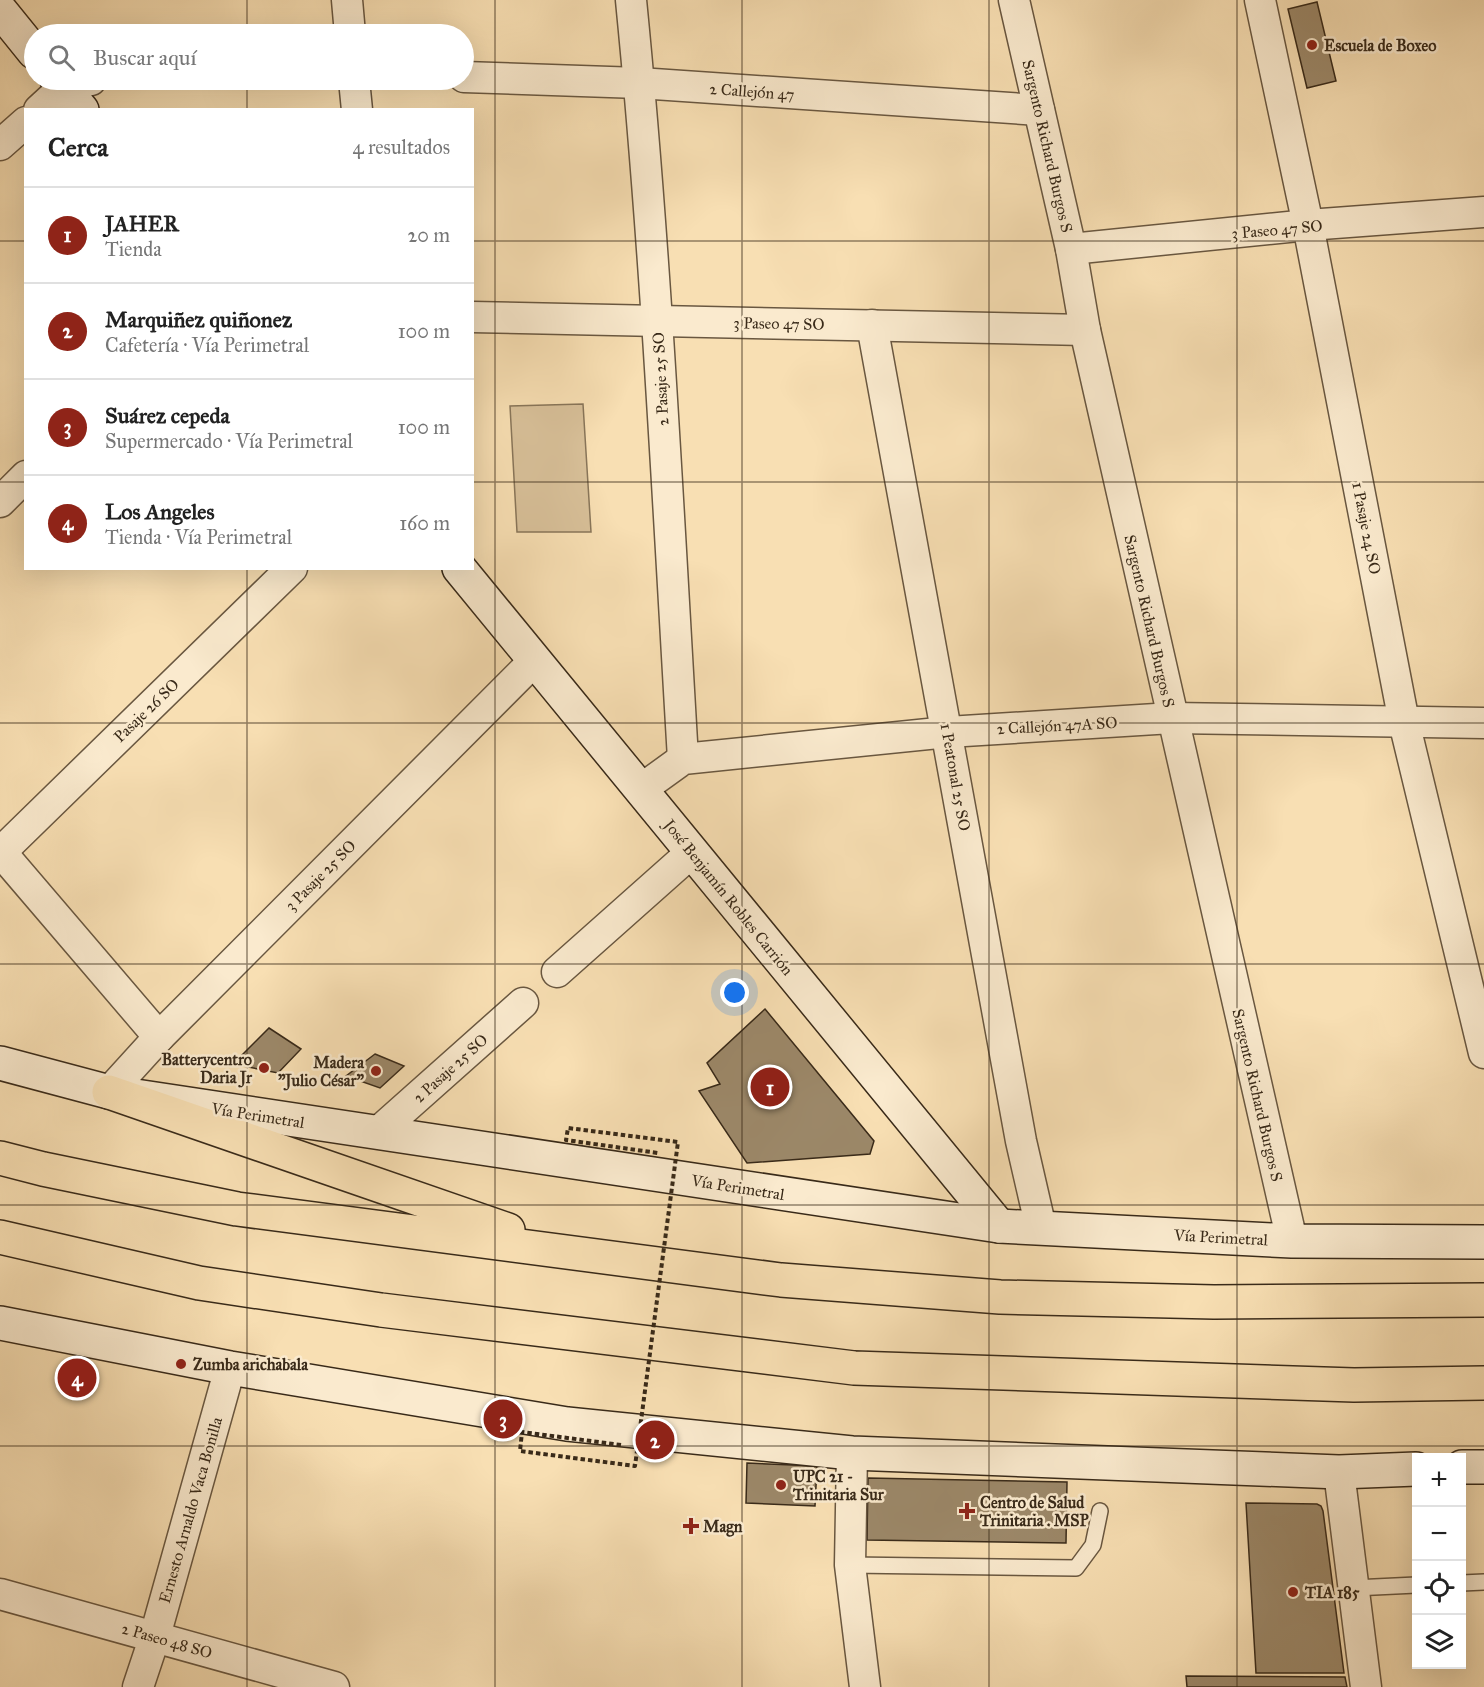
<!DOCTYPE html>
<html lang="es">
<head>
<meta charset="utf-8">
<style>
	:root { --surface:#fff; --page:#f6f6f6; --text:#222; --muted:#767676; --line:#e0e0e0; --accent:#8f2418 }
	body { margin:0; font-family:"IM FELL Great Primer",serif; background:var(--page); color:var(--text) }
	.controls { position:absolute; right:18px; bottom:18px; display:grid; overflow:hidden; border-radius:0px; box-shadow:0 6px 24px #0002 }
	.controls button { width:54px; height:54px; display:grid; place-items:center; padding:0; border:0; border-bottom:2px solid var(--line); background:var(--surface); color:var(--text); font:30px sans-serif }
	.you { position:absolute; left:735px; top:993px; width:21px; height:21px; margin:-15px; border:4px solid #fff; border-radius:50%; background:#1a73e8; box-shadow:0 0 0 9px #1a73e833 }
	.badge { display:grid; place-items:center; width:39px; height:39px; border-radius:50%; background:var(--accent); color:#fff; font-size:20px; font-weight:700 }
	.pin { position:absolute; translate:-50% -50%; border:3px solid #fff; box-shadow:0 2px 6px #0006 }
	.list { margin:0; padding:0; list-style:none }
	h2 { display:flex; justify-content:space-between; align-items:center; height:78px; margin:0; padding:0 24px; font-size:26px }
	h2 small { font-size:20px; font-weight:400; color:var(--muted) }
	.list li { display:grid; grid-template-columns:39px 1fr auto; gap:18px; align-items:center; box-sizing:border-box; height:96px; padding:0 24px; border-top:2px solid var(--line) }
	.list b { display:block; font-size:22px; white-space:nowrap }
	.list p { margin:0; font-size:20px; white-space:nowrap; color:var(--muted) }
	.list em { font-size:20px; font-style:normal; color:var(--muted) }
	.icon { flex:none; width:33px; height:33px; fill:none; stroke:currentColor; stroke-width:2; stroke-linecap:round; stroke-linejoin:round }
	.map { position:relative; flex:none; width:1484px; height:1687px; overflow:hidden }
	.search { position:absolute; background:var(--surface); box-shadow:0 6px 24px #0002; left:24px; top:24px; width:450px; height:66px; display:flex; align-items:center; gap:15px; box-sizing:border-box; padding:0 21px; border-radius:33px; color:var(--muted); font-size:22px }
	.panel { position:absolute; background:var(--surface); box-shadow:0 6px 24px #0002; left:24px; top:108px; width:450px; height:462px; border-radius:0px }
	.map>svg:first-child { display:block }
	.green { fill:#d8c099; stroke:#887559; stroke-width:1.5 }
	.building { fill:#9c8869; stroke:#392a19; stroke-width:1.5 }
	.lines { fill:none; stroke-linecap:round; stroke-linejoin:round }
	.lane-casing { stroke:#695740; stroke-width:18 }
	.street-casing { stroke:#695740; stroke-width:33 }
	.secondary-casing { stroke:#392a19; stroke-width:36 }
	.highway-casing { stroke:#392a19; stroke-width:36 }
	.lane { stroke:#faeace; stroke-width:15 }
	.street { stroke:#faeace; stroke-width:30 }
	.secondary { stroke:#faeace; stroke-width:33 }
	.highway { stroke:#f8dfb3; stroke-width:33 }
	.path-bridge { stroke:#392a19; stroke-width:4; stroke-dasharray:4.5 3; stroke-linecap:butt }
	.grid { fill:none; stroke:#392a19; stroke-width:1.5; stroke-opacity:0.55 }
	.poi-dot { fill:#8f2418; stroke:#faeace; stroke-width:2 }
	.labels { text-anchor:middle; stroke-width:5; stroke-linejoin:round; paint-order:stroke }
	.poi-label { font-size:16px; font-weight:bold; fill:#392a19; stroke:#faeace; text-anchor:start }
	.street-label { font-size:16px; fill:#392a19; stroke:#faeace }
</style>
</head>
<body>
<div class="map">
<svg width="1484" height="1687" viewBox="0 0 1484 1687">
	<rect width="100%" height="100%" fill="#f8dfb3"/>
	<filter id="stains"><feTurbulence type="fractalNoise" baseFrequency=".00333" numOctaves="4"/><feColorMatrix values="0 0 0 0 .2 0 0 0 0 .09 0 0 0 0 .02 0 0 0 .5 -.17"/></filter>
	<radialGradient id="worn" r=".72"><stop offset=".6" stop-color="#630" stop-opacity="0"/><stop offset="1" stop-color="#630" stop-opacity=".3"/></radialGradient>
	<polygon class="green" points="583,404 591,532 517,532 510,406"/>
	<g class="building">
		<polygon points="1317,2 1336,81 1307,88 1288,9"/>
		<polygon points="765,1009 874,1141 870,1154 747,1163 699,1091 720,1084 707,1063"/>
		<polygon points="269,1028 301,1049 278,1073 233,1064"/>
		<polygon points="375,1054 404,1066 380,1088 346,1076"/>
		<polygon points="747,1463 817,1466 815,1506 746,1503"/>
		<polygon points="868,1478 1067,1482 1066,1543 867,1540"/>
		<polygon points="1246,1503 1317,1504 1321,1506 1323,1511 1344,1673 1256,1673"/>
		<polygon points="1186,1676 1345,1677 1347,1687 1187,1687"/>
	</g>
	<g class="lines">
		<g class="lane-casing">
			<g id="lane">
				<polyline points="850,1565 1076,1568 1093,1545 1100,1511"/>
				<polyline points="1462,1583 1484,1582"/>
				<polyline points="1354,1588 1416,1585"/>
			</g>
		</g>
		<g class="street-casing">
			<g id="street">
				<polyline points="347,0 350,34"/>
				<path d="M631 0C656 252 668 506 683 759"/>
				<polyline points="1014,0 1071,249 1085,330 1292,1241"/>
				<polyline points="1260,0 1308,225 1404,722 1484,1053"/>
				<polyline points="464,77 639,83 1039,110"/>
				<polyline points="354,80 357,110"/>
				<polyline points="39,110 64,87 91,80"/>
				<polyline points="0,145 26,122"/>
				<polyline points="1071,249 1308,225 1484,212"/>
				<polyline points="472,317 1085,330"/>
				<polyline points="872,325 1021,1141 1041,1228"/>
				<polyline points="0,502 26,476"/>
				<polyline points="640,790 683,759 948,732 1172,718 1484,723"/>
				<polyline points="0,851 159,1037"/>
				<polyline points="1,852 292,568"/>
				<polyline points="557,972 692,852"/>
				<polyline points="109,1092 159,1037 534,661"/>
				<polyline points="377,1133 523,1003"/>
				<polyline points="852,1453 850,1565 865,1687"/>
				<polyline points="1339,1472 1366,1687"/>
				<polyline points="0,1594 334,1687"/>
				<polyline points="138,1687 155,1636 230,1368"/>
			</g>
		</g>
		<g class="secondary-casing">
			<g id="secondary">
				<polyline points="0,10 34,52"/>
				<polyline points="57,80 82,110"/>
				<polyline points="459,568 999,1226"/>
				<polyline points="0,1063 109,1092 999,1226 1292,1241 1484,1242"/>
				<polyline points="0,1323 230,1368 567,1424 852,1453 1339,1472 1416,1469"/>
				<polyline points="1462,1467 1484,1467"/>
			</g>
		</g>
		<g class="highway-casing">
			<g id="highway">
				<polyline points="109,1092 508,1230"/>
				<polyline points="0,1158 43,1169 237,1209 781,1280 1000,1297 1214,1302 1484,1300"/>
				<polyline points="0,1237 199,1283 381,1310 854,1368 1354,1385 1484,1383"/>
			</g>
		</g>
		<use href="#lane" class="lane"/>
		<use href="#street" class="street"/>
		<use href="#secondary" class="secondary"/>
		<use href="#highway" class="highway"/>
		<polyline class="path-bridge" points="621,1445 522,1432 520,1451 635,1466 678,1142 568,1128 566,1140 658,1153"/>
	</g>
	<path class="grid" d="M247 0V34M495 0V1687M742 0V1687M989 0V1687M1237 0V1687M247 80V110M0 241H26M472 241H1484M0 482H26M472 482H1484M247 568V1687M0 723H1484M0 964H1484M0 1205H1484M0 1446H1484"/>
	<g class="poi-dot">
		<circle cx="1312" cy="45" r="6"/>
		<circle cx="264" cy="1068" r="6"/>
		<circle cx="376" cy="1071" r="6"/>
		<circle cx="181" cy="1364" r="6"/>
		<circle cx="781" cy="1485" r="6"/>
		<path d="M964 1502h6v6h6v6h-6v6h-6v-6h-6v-6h6z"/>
		<path d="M688 1517h6v6h6v6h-6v6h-6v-6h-6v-6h6z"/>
		<circle cx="1293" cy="1592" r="6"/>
	</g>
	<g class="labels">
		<g class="poi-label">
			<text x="1324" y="51">Escuela de Boxeo</text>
			<text x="252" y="1065" text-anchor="end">Batterycentro<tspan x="252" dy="18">Daria Jr</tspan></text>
			<text x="364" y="1068" text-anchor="end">Madera<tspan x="364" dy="18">"Julio César"</tspan></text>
			<text x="193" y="1370">Zumba arichabala</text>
			<text x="793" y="1482">UPC 21 -<tspan x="793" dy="18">Trinitaria Sur</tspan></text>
			<text x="980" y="1508">Centro de Salud<tspan x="980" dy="18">Trinitaria . MSP</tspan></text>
			<text x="703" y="1532">Magn</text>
			<text x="1305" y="1598">TIA 185</text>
		</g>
		<g class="street-label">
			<text transform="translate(752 91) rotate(4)" y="6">2 Callejón 47</text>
			<text transform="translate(1048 146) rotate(77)" y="6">Sargento Richard Burgos S</text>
			<text transform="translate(1277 229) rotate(-5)" y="6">3 Paseo 47 SO</text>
			<text transform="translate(779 323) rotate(1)" y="6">3 Paseo 47 SO</text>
			<text transform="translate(660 379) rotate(-93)" y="6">2 Pasaje 25 SO</text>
			<text transform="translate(1367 528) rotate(79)" y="6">1 Pasaje 24 SO</text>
			<text transform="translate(1150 621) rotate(77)" y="6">Sargento Richard Burgos S</text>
			<text transform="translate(146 710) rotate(-44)" y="6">Pasaje 26 SO</text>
			<text transform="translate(1057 725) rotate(-3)" y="6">2 Callejón 47A SO</text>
			<text transform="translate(956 777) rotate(80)" y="6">1 Peatonal 25 SO</text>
			<text transform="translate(320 875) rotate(-45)" y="6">3 Pasaje 25 SO</text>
			<text transform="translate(729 897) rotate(51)" y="6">José Benjamín Robles Carrión</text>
			<text transform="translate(450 1068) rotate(-42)" y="6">2 Pasaje 25 SO</text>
			<text transform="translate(1258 1095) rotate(77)" y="6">Sargento Richard Burgos S</text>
			<text transform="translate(258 1115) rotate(9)" y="6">Vía Perimetral</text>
			<text transform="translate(738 1187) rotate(9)" y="6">Vía Perimetral</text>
			<text transform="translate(1221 1237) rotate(3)" y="6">Vía Perimetral</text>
			<text transform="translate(190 1510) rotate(-74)" y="6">Ernesto Arnaldo Vaca Bonilla</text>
			<text transform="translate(167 1640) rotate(16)" y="6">2 Paseo 48 SO</text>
		</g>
	</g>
	<rect width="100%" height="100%" filter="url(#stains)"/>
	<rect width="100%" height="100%" fill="url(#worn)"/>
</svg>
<div class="controls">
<button>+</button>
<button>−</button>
<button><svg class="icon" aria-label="locate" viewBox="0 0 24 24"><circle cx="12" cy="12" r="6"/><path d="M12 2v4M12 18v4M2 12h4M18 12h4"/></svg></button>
<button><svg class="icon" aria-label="layers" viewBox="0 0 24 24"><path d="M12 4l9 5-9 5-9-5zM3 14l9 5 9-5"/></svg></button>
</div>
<div class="you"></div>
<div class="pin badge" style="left:770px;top:1087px">1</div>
<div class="pin badge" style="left:655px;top:1440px">2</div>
<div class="pin badge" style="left:503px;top:1419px">3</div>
<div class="pin badge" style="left:77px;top:1378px">4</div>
<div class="search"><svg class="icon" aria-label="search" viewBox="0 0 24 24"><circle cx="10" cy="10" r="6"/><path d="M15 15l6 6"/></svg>Buscar aquí</div>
<section class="panel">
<h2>Cerca<small>4 resultados</small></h2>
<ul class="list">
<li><span class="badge">1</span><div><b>JAHER</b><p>Tienda</p></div><em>20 m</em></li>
<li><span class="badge">2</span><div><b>Marquiñez quiñonez</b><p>Cafetería · Vía Perimetral</p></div><em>100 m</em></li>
<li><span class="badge">3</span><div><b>Suárez cepeda</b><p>Supermercado · Vía Perimetral</p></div><em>100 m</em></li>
<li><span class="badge">4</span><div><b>Los Angeles</b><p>Tienda · Vía Perimetral</p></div><em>160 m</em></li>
</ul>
</section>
</div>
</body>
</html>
